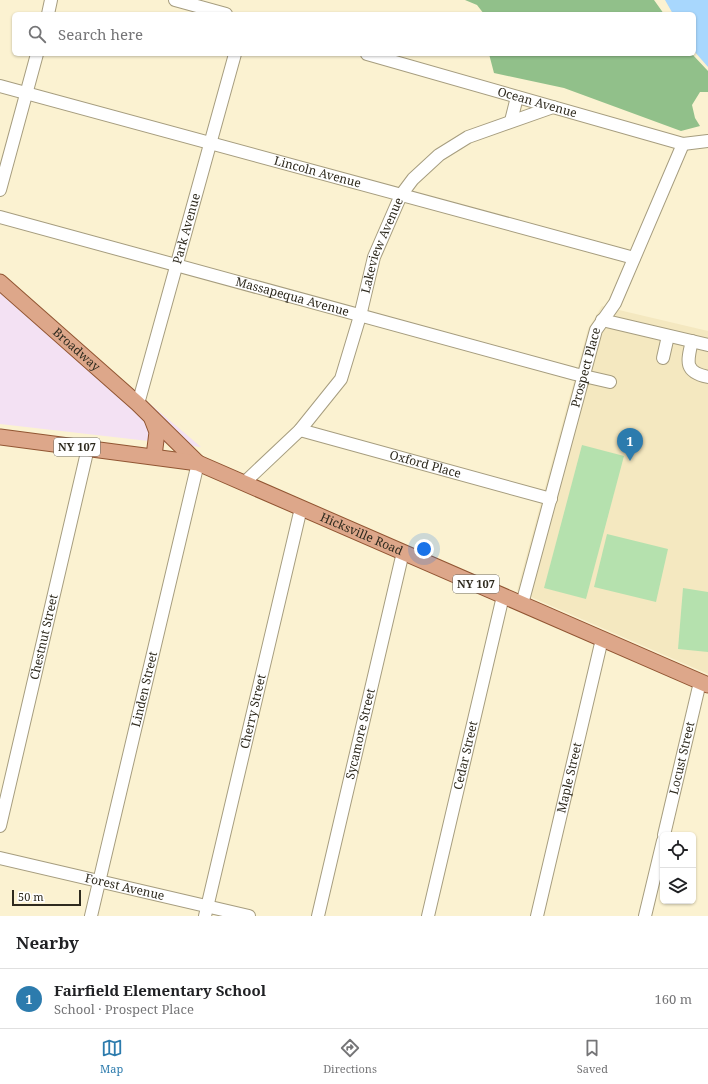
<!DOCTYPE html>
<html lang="en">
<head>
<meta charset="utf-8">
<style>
	:root { --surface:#fff; --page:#f6f6f6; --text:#202124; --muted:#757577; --line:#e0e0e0; --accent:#2c7bad }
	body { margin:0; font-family:"Noto Serif",serif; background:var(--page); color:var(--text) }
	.controls { position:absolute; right:12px; bottom:12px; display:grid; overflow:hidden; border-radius:6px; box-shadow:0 1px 3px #0004 }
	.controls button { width:36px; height:36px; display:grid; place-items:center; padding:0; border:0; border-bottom:1px solid var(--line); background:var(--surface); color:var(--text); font:20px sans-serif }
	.scale { position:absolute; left:12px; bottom:10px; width:69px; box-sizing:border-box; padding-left:4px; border:2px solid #2e2a1e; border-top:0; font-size:11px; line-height:14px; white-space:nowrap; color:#2e2a1e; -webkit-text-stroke:3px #fff; paint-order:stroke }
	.you { position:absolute; left:424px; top:549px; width:14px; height:14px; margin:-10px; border:3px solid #fff; border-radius:50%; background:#1a73e8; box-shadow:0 0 0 6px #1a73e833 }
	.badge { display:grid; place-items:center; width:26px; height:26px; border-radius:50%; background:var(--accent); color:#fff; font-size:13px; font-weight:700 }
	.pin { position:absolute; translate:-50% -33px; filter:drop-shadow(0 1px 2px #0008) }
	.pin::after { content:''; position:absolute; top:21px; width:14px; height:12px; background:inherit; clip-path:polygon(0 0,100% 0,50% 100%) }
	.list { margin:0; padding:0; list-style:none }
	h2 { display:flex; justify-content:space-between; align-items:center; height:52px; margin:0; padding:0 16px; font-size:17px }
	h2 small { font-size:13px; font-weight:400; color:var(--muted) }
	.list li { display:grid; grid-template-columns:26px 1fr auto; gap:12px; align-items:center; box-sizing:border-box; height:60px; padding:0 16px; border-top:1px solid var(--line) }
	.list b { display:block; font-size:15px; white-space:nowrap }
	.list p { margin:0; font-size:13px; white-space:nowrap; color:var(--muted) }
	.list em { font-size:13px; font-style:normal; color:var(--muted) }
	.icon { flex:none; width:22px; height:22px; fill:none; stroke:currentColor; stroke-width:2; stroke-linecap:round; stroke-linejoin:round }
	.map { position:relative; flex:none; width:708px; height:916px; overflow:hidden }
	.search { position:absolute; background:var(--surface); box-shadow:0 1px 3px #0004; left:12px; right:12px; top:12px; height:44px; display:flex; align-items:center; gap:10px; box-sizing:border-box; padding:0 14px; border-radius:6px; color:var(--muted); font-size:15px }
	.sheet { height:112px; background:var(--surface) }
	nav { display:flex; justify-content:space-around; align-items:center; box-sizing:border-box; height:56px; border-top:1px solid var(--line); background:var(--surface); font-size:11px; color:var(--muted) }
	nav a { display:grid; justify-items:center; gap:2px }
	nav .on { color:var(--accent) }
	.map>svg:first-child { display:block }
	.commercial { fill:#f3e1f3 }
	.built { fill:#f4e8c0 }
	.green { fill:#b5e1ae }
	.forest { fill:#91c08a }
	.water { fill:#a8d7fd }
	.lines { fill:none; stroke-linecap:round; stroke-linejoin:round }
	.minor-casing { stroke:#a69d7f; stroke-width:14 }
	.major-casing { stroke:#915532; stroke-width:17 }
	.minor { stroke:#fff; stroke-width:12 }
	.major { stroke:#dda78a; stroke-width:15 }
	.labels { text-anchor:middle; stroke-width:4; stroke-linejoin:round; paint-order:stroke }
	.shield { fill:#fff; stroke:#6d6a62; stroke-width:1 }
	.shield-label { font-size:11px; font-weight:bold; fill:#2e2a1e }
	.street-label { font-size:12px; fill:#2e2a1e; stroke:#fff }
</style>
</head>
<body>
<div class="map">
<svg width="708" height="916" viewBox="0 0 708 916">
	<rect width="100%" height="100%" fill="#fbf2d1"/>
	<polygon class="commercial" points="0,277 201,447 0,424"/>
	<polygon class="built" points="602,306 708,331 708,674 517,591 588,329"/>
	<g class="green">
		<polygon points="582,445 624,456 586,599 544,588"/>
		<polygon points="607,534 668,549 656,602 594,587"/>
		<polygon points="683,588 708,592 708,652 678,649"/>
	</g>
	<g class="forest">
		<polygon points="465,0 654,0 664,14 484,14 477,5"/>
		<polygon points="489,54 692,54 708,71 708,92 700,92 692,105 695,118 700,126 681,131 564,88 494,73"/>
	</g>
	<polygon class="water" points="665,0 708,0 708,67 694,51 694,14 673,14"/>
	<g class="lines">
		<g class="minor-casing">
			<g id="minor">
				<polyline points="175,0 226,14"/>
				<polyline points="48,14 51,0"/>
				<path id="s1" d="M367 54 683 144 708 141"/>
				<path id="s2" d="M0 86 634 258"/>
				<polyline points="511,121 517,97"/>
				<polyline points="0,190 37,54"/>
				<path id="s3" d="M0 217 575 374 610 382"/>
				<polyline points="602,320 708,345"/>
				<path d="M692 341C687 362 684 372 708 377"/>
				<polyline points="663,358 668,336"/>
				<path id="s4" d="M138 404 235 54"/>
				<path id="s5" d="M300 430 551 499"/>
				<path id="s6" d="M245 482 300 430 341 379 360 316 374 257 401 195 413 179 439 155 468 137 553 107"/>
				<path id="s7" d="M522 604 596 330 615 303 683 144"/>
				<path id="s8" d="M0 826 88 448"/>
				<path id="s9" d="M664 835 700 682"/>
				<path id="s10" d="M0 858 249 916"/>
				<path id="s11" d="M91 916 198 463"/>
				<path id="s12" d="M205 916 301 508"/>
				<path id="s13" d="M318 916 403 552"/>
				<path id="s14" d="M428 916 503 596"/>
				<path id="s15" d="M537 916 602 639"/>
				<polyline points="645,916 663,841"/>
			</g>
		</g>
		<g class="major-casing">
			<g id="major">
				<path id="s16" d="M0 282 138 404 198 463"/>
				<polyline points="152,419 157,432 154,456"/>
				<path id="s17" d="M0 437 198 463 708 685"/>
			</g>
		</g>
		<use href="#minor" class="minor"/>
		<use href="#major" class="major"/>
	</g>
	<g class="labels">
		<g class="shield">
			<rect x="54" y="438" width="46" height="18" rx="3"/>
			<rect x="453" y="575" width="46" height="18" rx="3"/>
		</g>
		<g class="shield-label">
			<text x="77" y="451">NY 107</text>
			<text x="476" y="588">NY 107</text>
		</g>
		<g class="street-label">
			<text dy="4" stroke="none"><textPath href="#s1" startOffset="177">Ocean Avenue</textPath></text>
			<text dy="4" stroke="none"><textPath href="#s2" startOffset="329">Lincoln Avenue</textPath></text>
			<text dy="4" stroke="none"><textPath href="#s4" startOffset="182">Park Avenue</textPath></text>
			<text dy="4" stroke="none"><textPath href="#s6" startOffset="281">Lakeview Avenue</textPath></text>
			<text dy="4" stroke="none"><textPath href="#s3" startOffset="303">Massapequa Avenue</textPath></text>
			<text dy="4" stroke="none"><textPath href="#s16" startOffset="102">Broadway</textPath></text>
			<text dy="4" stroke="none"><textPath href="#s7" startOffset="245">Prospect Place</textPath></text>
			<text dy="4" stroke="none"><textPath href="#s5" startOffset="130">Oxford Place</textPath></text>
			<text dy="4" stroke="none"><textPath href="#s17" startOffset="378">Hicksville Road</textPath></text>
			<text dy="4" stroke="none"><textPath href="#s8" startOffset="194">Chestnut Street</textPath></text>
			<text dy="4" stroke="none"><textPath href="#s11" startOffset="233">Linden Street</textPath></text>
			<text dy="4" stroke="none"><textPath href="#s12" startOffset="210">Cherry Street</textPath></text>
			<text dy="4" stroke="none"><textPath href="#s13" startOffset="187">Sycamore Street</textPath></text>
			<text dy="4" stroke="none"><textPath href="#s14" startOffset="165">Cedar Street</textPath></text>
			<text dy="4" stroke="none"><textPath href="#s9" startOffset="79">Locust Street</textPath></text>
			<text dy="4" stroke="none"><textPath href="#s15" startOffset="142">Maple Street</textPath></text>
			<text dy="4" stroke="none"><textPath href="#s10" startOffset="128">Forest Avenue</textPath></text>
		</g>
	</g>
</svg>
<div class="controls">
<button><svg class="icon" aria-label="locate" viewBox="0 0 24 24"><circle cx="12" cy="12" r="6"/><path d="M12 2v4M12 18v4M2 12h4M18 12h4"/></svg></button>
<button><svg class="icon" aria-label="layers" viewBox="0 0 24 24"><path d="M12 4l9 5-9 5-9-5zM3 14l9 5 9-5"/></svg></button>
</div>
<div class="scale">50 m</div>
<div class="you"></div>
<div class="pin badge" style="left:630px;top:461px">1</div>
<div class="search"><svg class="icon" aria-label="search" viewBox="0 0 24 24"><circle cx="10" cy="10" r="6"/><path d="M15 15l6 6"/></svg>Search here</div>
</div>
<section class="sheet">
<h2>Nearby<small></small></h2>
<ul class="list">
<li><span class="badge">1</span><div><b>Fairfield Elementary School</b><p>School · Prospect Place</p></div><em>160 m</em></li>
</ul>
</section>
<nav>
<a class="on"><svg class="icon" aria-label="map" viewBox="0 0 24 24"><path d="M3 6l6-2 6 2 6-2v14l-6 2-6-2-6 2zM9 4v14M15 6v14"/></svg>Map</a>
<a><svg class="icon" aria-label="directions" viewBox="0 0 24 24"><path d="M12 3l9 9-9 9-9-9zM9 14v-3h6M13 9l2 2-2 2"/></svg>Directions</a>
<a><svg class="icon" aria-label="saved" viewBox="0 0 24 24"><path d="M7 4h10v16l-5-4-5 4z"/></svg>Saved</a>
</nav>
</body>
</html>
